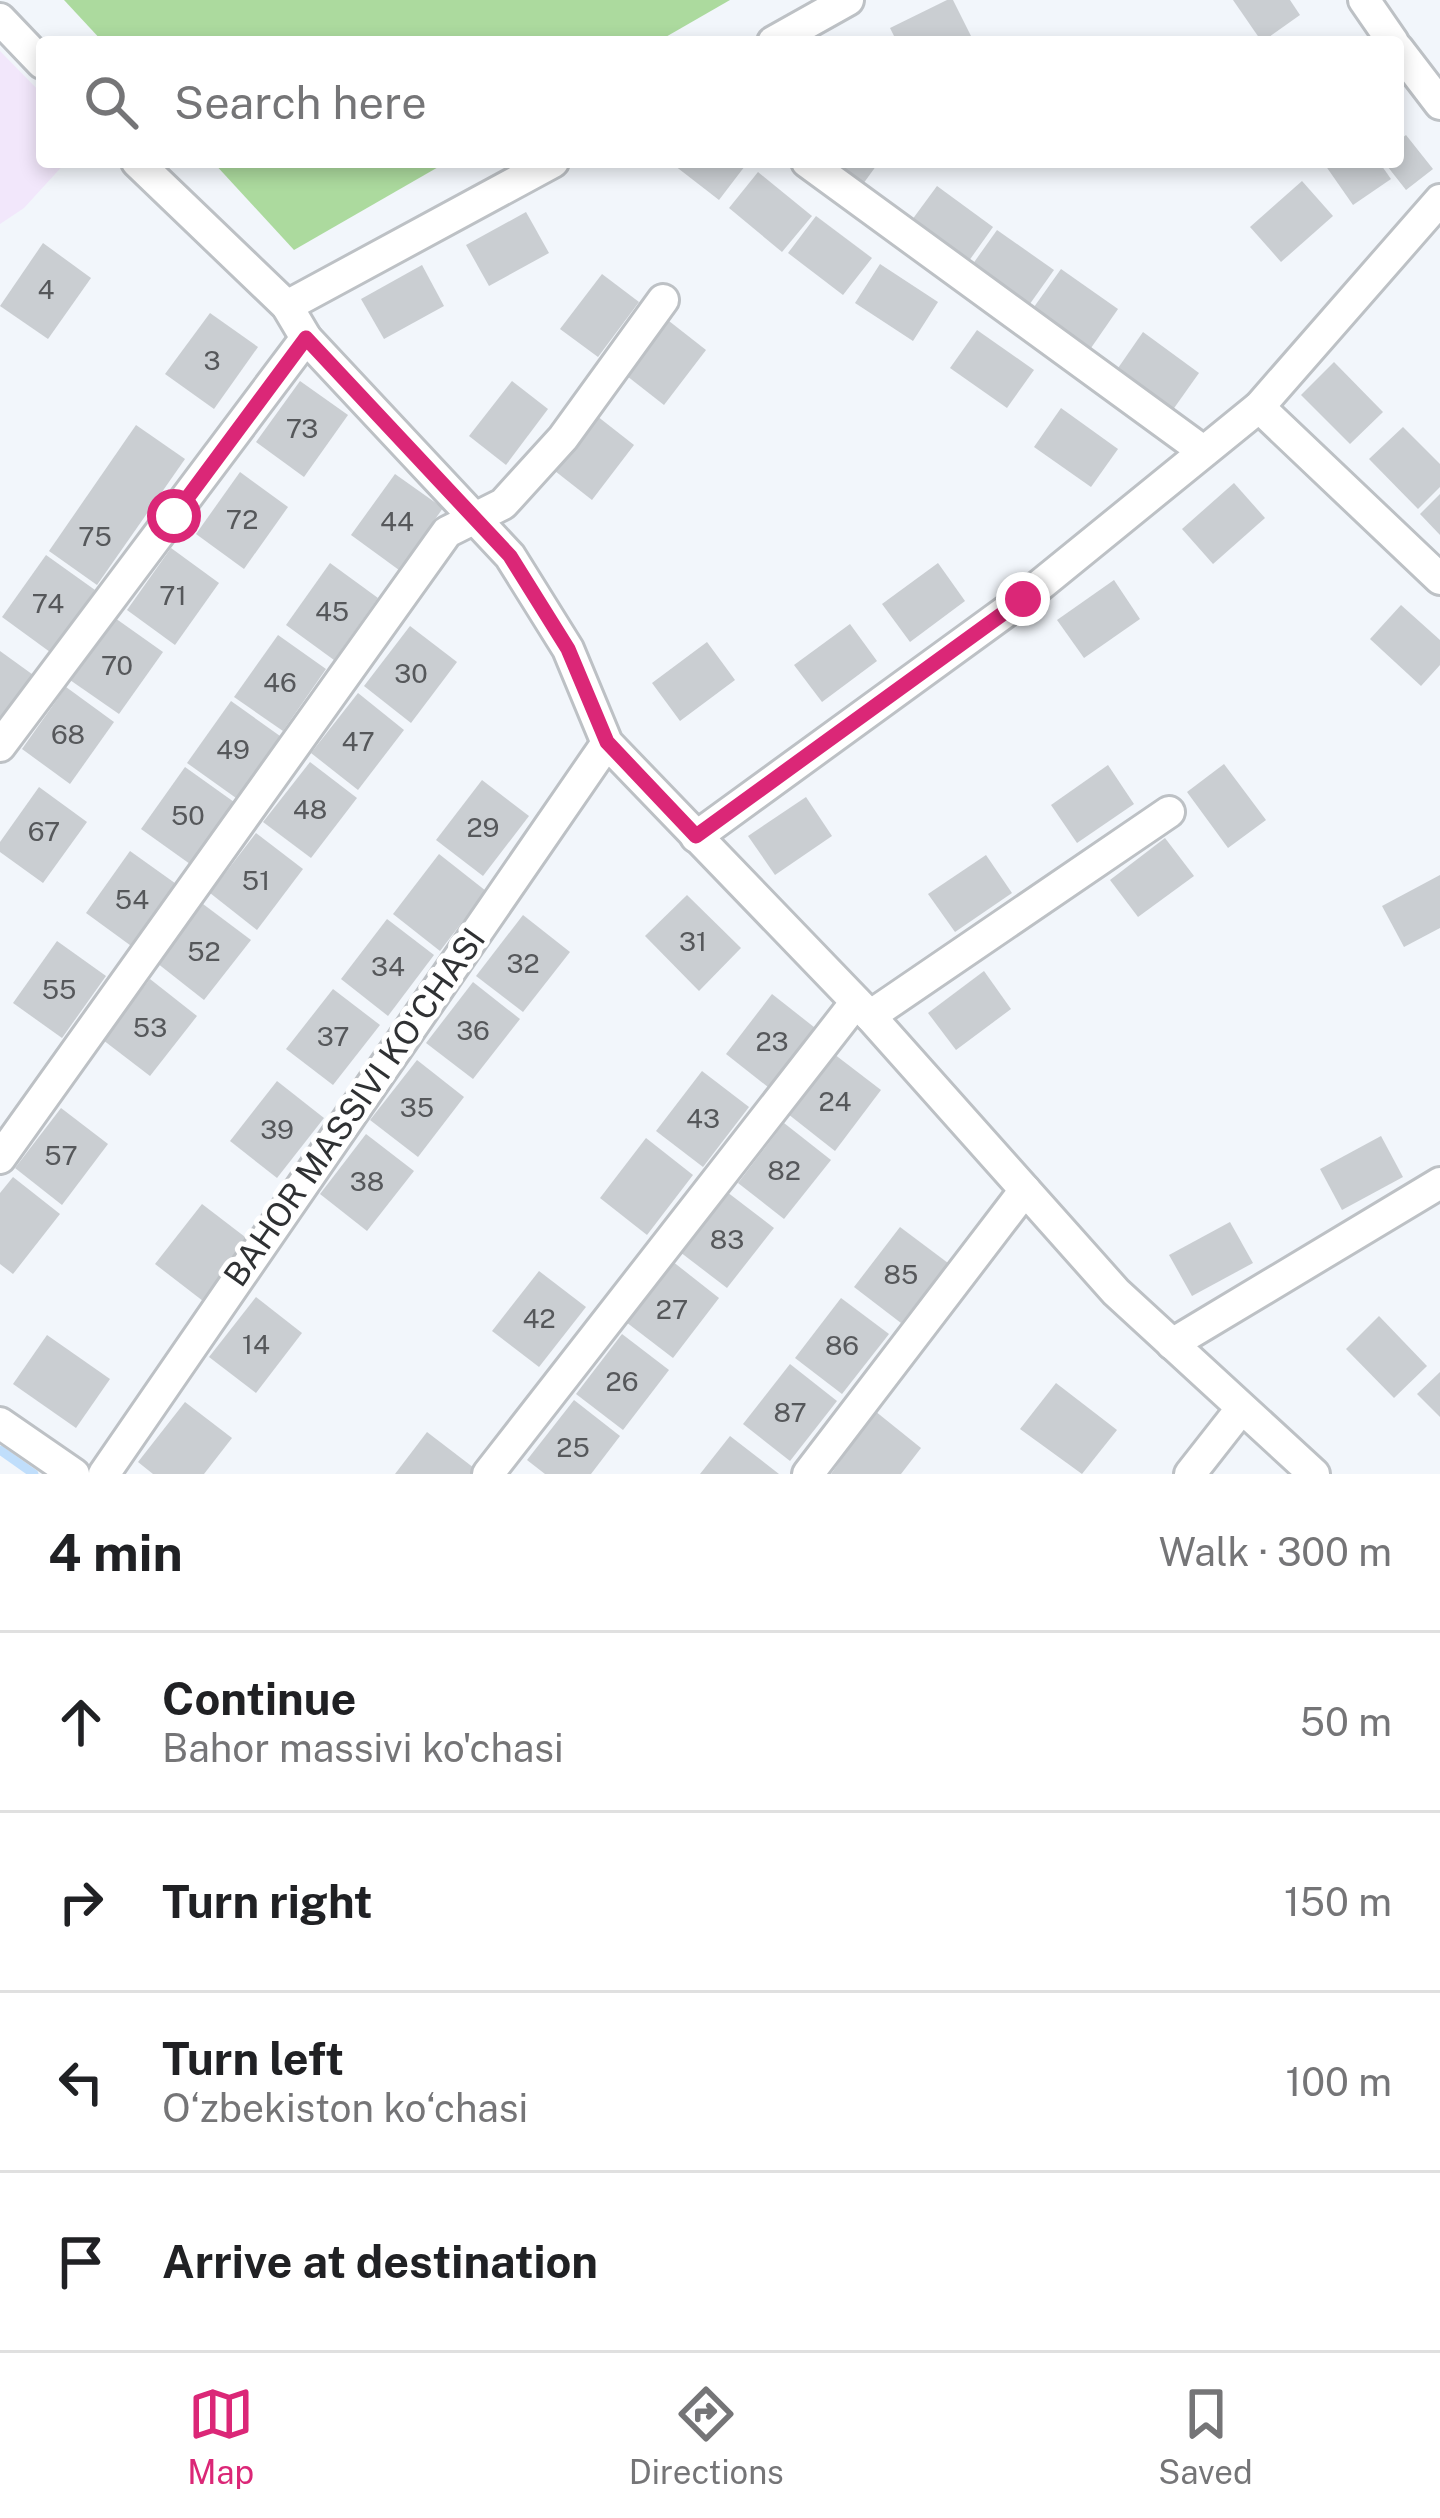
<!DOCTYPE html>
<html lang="en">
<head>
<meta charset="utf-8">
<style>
	:root { --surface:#fff; --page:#f2f2f2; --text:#202124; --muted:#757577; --line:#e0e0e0; --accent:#db2777 }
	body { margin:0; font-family:"Public Sans",sans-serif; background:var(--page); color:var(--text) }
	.stop { position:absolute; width:36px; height:36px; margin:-27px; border:9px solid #db2777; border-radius:50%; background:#fff }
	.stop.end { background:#db2777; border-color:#fff; box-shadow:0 3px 12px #0008 }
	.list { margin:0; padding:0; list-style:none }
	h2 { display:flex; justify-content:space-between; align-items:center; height:156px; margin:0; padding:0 48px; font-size:51px }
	h2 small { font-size:39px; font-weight:400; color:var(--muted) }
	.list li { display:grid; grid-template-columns:78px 1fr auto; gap:36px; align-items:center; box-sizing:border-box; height:180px; padding:0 48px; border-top:3px solid var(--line) }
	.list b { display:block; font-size:45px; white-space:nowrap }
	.list p { margin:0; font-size:39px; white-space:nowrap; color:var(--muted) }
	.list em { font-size:39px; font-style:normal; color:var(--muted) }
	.icon { flex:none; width:66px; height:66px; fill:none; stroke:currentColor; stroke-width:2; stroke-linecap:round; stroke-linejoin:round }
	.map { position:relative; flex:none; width:1440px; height:1474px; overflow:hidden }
	.search { position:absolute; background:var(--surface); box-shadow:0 6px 18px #0003; left:36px; right:36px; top:36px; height:132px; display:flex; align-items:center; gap:30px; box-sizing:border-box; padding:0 42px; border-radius:12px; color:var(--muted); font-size:45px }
	.sheet { height:876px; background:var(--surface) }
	nav { display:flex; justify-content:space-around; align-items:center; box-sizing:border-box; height:168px; border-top:3px solid var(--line); background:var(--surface); font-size:33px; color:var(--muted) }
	nav a { display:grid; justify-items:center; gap:6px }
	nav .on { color:var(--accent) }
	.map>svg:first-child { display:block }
	.industrial { fill:#f2e7fb }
	.green { fill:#acda9e }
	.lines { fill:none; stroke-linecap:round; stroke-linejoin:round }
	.stream { stroke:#c0defb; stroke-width:9 }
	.building { fill:#caced2 }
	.street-casing { stroke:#bdc1c5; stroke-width:36 }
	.street { stroke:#fff; stroke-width:30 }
	.route { stroke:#db2777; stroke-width:15 }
	.labels { text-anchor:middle; stroke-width:10; stroke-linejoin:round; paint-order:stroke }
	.number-label { font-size:27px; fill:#56585b }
	.street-label { font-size:33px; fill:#2f3133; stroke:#fff }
</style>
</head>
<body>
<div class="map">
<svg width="1440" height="1474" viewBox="0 0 1440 1474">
	<rect width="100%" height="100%" fill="#f2f6fb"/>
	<polygon class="industrial" points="0,51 42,94 42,162 66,162 24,208 0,224"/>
	<g class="green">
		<polygon points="64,0 730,0 657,42 103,42"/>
		<polygon points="213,162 447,162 294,250"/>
	</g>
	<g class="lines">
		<polyline class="stream" points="0,1450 34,1474"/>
	</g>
	<g class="building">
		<polygon points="947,0 953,0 973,40 897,42 890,28"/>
		<polygon points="1233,0 1290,0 1300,15 1262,42"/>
		<polygon points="1406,135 1433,169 1406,190 1384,162 1398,162 1398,141"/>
		<polygon points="670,162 748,162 719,200"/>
		<polygon points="832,162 879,162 863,184"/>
		<polygon points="1323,162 1379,162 1391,179 1353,205"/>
		<polygon points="758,172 812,216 782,252 729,208"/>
		<polygon points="1302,181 1333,216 1281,262 1250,227"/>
		<polygon points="937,186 993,227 966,265 909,224"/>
		<polygon points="526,212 549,253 489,286 466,245"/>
		<polygon points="816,216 872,258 843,295 788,253"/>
		<polygon points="997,230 1054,270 1027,308 970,268"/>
		<polygon points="43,243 91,278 48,339 0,306"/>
		<polygon points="880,264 938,302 913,341 855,303"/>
		<polygon points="422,265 444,306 384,339 361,299"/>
		<polygon points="1061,269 1118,309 1091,348 1034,307"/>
		<polygon points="602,274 639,302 598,357 560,329"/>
		<polygon points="210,313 258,347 214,409 165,374"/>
		<polygon points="669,321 706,350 664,405 627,376"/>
		<polygon points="977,330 1034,370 1007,408 950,368"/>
		<polygon points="1143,332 1199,373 1172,411 1116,371"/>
		<polygon points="1334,362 1383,412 1350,444 1301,395"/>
		<polygon points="300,381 348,415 304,477 256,442"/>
		<polygon points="512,381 548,409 506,465 469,436"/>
		<polygon points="1061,408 1118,449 1091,487 1034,447"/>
		<polygon points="597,416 634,445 592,500 555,471"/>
		<polygon points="136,425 185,459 97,585 49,551"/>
		<polygon points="1403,427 1440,464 1440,487 1418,509 1369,459"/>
		<polygon points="240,472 288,507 244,569 196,534"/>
		<polygon points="395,474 443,508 399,570 351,535"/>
		<polygon points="1234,483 1265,518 1213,564 1182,529"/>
		<polygon points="1440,494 1440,535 1420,514"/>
		<polygon points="171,548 219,583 175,645 127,610"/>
		<polygon points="46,555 95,590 50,652 2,617"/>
		<polygon points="330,563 378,598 334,660 286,625"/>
		<polygon points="938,563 965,601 910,642 882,604"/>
		<polygon points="1114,580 1140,619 1084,658 1057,620"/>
		<polygon points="1401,605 1440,640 1440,665 1421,686 1370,639"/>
		<polygon points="115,618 163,652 119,714 70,680"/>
		<polygon points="850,624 877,661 822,702 794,665"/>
		<polygon points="410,626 457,662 411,723 364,686"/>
		<polygon points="278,635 326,669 283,731 234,697"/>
		<polygon points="707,642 735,680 680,721 652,683"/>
		<polygon points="0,651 36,677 0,728"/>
		<polygon points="66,687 114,722 70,784 22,749"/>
		<polygon points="358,693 404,730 358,790 311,753"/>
		<polygon points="231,701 280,736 236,798 187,763"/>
		<polygon points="310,762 357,798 311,858 263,822"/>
		<polygon points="1224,764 1266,820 1228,848 1187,792"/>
		<polygon points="1108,765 1134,804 1077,843 1051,805"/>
		<polygon points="185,767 234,802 190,864 141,829"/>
		<polygon points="482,780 529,816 483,876 436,840"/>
		<polygon points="39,787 87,822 43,883 0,852 0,842"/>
		<polygon points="806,797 832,836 775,875 748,836"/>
		<polygon points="256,833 303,869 257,930 210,893"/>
		<polygon points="1165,838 1194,876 1138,917 1110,880"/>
		<polygon points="130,851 179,886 134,948 86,913"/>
		<polygon points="439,854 486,891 440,951 393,914"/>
		<polygon points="986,855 1012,893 955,932 928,894"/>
		<polygon points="1440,875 1440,928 1404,947 1382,906"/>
		<polygon points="687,895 741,948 699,991 645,936"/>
		<polygon points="203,904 251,940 204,1000 157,963"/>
		<polygon points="523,915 570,952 523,1012 476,976"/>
		<polygon points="387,919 434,955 388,1016 341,979"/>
		<polygon points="57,941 106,976 62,1038 13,1003"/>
		<polygon points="984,971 1011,1009 956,1050 928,1013"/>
		<polygon points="150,979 197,1016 150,1076 103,1040"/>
		<polygon points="473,982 520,1019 473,1079 426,1043"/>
		<polygon points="333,989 380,1025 333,1085 286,1049"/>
		<polygon points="772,994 819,1031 773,1091 726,1054"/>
		<polygon points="834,1054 881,1090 835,1151 788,1114"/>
		<polygon points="417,1060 464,1097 418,1157 370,1120"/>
		<polygon points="702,1071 749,1107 703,1167 656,1131"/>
		<polygon points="277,1081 324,1118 277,1178 230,1141"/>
		<polygon points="61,1108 108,1144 62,1205 15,1168"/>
		<polygon points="784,1123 831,1160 784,1219 738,1183"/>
		<polygon points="366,1134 414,1171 367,1231 320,1194"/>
		<polygon points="1381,1136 1403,1177 1342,1210 1320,1169"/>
		<polygon points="646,1138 693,1175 647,1235 600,1198"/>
		<polygon points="13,1177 60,1214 13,1274 0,1264 0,1193"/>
		<polygon points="727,1192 774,1228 727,1288 680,1252"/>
		<polygon points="202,1204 249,1240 203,1301 155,1264"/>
		<polygon points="1230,1222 1253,1263 1192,1296 1169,1255"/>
		<polygon points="900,1227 948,1263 901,1323 854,1287"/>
		<polygon points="672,1261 719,1298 673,1358 626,1322"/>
		<polygon points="539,1271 586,1307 539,1367 492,1331"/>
		<polygon points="256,1297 302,1333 256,1393 209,1357"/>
		<polygon points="841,1298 889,1334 842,1394 795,1358"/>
		<polygon points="1379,1316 1427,1366 1394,1398 1346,1349"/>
		<polygon points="622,1334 669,1370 623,1430 576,1394"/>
		<polygon points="47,1335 110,1379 76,1428 13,1384"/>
		<polygon points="790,1364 837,1401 790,1461 743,1424"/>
		<polygon points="1440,1372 1440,1417 1417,1394"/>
		<polygon points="1056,1383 1117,1430 1082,1474 1020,1429"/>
		<polygon points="574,1400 620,1436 591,1474 545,1474 527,1460"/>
		<polygon points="185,1402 232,1438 204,1474 153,1474 138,1462"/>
		<polygon points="875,1411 921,1448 901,1474 831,1474"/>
		<polygon points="427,1432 474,1468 470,1474 395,1474"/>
		<polygon points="730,1436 779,1474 700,1474"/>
	</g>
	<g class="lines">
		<g class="street-casing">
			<g id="street">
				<polyline points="1364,0 1393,42"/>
				<polyline points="0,19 42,63"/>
				<polyline points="773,42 848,0"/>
				<polyline points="1398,49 1440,104"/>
				<polyline points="137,162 287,306 306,338 510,556 568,649 607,743 870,1016 1116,1292 1314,1474"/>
				<polyline points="807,162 1203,451"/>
				<polyline points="287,306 553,162"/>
				<polyline points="1259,407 1440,579"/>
				<polyline points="0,746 306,338"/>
				<polyline points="696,837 1023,599 1259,407 1440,200"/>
				<polyline points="870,1016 1169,812"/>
				<polyline points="0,1158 447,532 503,504 563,438 663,300"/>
				<polyline points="1172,1344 1440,1183"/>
				<polyline points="0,1423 74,1474"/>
				<polyline points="104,1474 607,743"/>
				<polyline points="488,1474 856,1002"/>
				<polyline points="808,1474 1025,1190"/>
				<polyline points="1190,1474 1241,1409"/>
			</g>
		</g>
		<use href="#street" class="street"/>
	</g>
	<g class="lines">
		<polyline class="route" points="174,516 306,338 510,556 568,649 607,742 696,836 1023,599"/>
	</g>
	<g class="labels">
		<g class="number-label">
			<text x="46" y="299">4</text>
			<text x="212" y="370">3</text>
			<text x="302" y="438">73</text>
			<text x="242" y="529">72</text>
			<text x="397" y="531">44</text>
			<text x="95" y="546">75</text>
			<text x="173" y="605">71</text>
			<text x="48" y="613">74</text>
			<text x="332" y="621">45</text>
			<text x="117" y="675">70</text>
			<text x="411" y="683">30</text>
			<text x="280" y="692">46</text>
			<text x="68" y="744">68</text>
			<text x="358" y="751">47</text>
			<text x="233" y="759">49</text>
			<text x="310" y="819">48</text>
			<text x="188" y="825">50</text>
			<text x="483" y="837">29</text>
			<text x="44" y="841">67</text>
			<text x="256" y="890">51</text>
			<text x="132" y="909">54</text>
			<text x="693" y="951">31</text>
			<text x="204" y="961">52</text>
			<text x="523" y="973">32</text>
			<text x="388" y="976">34</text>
			<text x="59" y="999">55</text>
			<text x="150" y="1037">53</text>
			<text x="473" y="1040">36</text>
			<text x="333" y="1046">37</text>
			<text x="772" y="1051">23</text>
			<text x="835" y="1111">24</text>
			<text x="417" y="1117">35</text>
			<text x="703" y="1128">43</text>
			<text x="277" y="1139">39</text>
			<text x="61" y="1165">57</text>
			<text x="784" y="1180">82</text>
			<text x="367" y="1191">38</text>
			<text x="727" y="1249">83</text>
			<text x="901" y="1284">85</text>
			<text x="672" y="1319">27</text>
			<text x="539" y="1328">42</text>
			<text x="256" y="1354">14</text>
			<text x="842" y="1355">86</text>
			<text x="622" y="1391">26</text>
			<text x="790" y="1422">87</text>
			<text x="573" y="1457">25</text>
		</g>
		<g class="street-label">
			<text transform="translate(354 1107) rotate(-55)" y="12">BAHOR MASSIVI KO'CHASI</text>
		</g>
	</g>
</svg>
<div class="stop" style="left:174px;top:516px"></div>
<div class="stop end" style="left:1023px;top:599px"></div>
<div class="search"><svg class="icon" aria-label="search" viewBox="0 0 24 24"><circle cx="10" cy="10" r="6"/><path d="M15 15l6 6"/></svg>Search here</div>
</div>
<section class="sheet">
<h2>4 min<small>Walk · 300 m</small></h2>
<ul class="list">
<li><svg class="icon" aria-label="ahead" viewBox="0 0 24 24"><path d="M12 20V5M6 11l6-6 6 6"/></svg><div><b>Continue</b><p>Bahor massivi ko'chasi</p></div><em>50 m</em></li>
<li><svg class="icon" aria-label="right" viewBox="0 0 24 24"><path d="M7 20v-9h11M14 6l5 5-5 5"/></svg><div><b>Turn right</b></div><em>150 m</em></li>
<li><svg class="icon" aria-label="left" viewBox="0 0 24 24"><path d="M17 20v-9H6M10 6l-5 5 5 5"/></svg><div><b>Turn left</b><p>O‘zbekiston ko‘chasi</p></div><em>100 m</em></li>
<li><svg class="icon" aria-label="arrive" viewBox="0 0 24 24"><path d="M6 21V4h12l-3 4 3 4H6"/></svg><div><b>Arrive at destination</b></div></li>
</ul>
</section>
<nav>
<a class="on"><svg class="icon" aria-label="map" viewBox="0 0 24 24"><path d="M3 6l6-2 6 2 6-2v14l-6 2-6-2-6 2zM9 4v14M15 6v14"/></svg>Map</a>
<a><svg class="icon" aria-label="directions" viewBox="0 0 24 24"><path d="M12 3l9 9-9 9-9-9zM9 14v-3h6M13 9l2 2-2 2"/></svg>Directions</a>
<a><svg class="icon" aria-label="saved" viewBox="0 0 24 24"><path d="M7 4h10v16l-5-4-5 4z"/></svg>Saved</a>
</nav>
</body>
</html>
